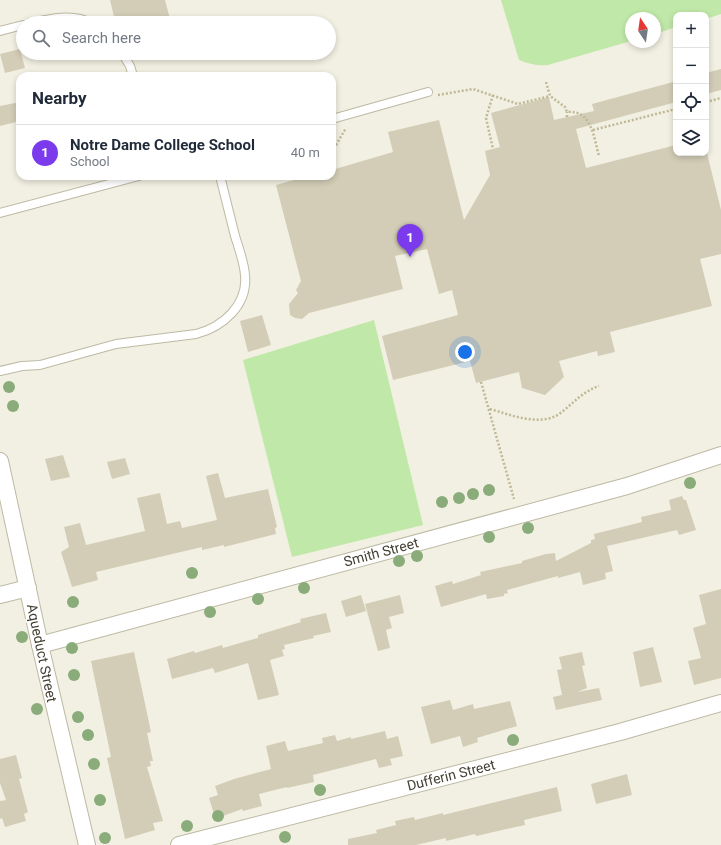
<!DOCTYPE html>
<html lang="en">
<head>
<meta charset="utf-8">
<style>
	:root { --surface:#fff; --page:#f6f6f7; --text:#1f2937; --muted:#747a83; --line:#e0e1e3; --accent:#7c3aed }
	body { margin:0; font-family:Roboto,sans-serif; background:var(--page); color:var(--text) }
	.controls { position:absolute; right:12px; top:12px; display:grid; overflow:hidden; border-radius:8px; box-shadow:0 2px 6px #0003 }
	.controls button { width:36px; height:36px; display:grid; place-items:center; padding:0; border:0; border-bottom:1px solid var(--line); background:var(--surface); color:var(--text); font:20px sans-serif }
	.compass { position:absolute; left:625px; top:12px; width:36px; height:36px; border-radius:50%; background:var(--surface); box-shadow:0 2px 6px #0003; rotate:347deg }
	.you { position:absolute; left:465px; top:352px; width:14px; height:14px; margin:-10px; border:3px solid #fff; border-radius:50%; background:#1a73e8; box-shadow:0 0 0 6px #1a73e833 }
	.badge { display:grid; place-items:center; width:26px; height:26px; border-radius:50%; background:var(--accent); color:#fff; font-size:13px; font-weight:700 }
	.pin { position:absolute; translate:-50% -33px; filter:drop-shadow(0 1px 2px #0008) }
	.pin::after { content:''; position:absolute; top:21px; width:14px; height:12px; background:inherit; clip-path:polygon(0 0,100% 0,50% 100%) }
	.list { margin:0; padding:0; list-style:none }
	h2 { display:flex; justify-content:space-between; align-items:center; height:52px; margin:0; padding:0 16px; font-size:17px }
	h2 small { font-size:13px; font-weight:400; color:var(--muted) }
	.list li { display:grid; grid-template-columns:26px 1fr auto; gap:12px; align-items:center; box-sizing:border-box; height:56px; padding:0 16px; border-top:1px solid var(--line) }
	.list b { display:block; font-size:15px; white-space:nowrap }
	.list p { margin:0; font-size:13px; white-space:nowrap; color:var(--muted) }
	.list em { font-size:13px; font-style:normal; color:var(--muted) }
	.icon { flex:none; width:22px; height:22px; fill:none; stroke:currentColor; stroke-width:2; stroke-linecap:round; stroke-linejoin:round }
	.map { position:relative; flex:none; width:721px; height:845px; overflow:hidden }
	.search { position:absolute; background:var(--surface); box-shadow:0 2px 6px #0003; left:16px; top:16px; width:320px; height:44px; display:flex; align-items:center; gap:10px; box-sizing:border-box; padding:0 14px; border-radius:22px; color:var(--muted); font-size:15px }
	.panel { position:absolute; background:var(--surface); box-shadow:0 2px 6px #0003; left:16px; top:72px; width:320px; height:108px; border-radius:12px }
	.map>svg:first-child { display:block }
	.green { fill:#c0e8a8 }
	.building { fill:#d3cdb7 }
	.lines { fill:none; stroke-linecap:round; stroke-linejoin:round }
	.lane-casing { stroke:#bdb9a4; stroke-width:10 }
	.street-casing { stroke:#bdb9a4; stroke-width:18 }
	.path { stroke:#bfb895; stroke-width:2.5; stroke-dasharray:2 2; stroke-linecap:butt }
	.lane { stroke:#fff; stroke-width:8 }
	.street { stroke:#fff; stroke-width:16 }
	.tree { fill:#8aac7a }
	.labels { text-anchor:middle; stroke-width:3; stroke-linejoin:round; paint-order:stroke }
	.street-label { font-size:14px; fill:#433f32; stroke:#fff }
</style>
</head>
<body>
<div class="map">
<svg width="721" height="845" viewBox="0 0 721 845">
	<rect width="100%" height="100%" fill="#f2f0e2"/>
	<g class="green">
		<path d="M501 0H721V14L706 19V15H676V27L655 34V18H631V41L548 65C537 66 529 64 519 60Z"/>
		<polygon points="374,320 423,525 292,557 243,360"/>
	</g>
	<g class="building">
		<polygon points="110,0 165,0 171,23 140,23 138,16 115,21"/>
		<polygon points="20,49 25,68 5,73 0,54"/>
		<polygon points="721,69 721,90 706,94 706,73"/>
		<polygon points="673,82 676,102 576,129 586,168 676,145 676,153 707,153 721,210 721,254 700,259 712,306 610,332 615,352 598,356 597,351 559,361 564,377 545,395 522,388 519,372 476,383 470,361 393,380 382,336 458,315 452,290 439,294 427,249 395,256 403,289 309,313 302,319 295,318 290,315 289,304 298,293 296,290 301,281 276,185 309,176 332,176 332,170 393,152 388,132 439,120 464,220 490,175 485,151 500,147 491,113 549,97 554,120 594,111 592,104"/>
		<polygon points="20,102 20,121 0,126 0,106"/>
		<polygon points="262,315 271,345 248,352 240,321"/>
		<polygon points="63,455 70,477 51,481 45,459"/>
		<polygon points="125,458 130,474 112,479 107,462"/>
		<polygon points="218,473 225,498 268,489 277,527 275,528 276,534 224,547 224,545 202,550 202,547 96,572 98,580 72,587 61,552 69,547 64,527 80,523 86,545 145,531 137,498 160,493 167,524 180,521 182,528 217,520 206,476"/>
		<polygon points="682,496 684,500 686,500 696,530 679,535 677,530 607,546 613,571 605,573 606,579 583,585 580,572 558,578 558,576 507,590 508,593 504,594 504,596 487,599 486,594 441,607 435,586 452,581 453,584 481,575 480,572 522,563 522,561 546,554 555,553 556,561 591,543 591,540 595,539 594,534 642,522 641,517 671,510 669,500"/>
		<polygon points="721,589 721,678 694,685 688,661 701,658 693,628 706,624 699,595"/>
		<polygon points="361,595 366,611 346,617 341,601"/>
		<polygon points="400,595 404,613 389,617 392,628 386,630 390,648 378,651 365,604"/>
		<polygon points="326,613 331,632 313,636 314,638 284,645 285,649 282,650 284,656 270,660 279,695 258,700 248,663 215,673 213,668 172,679 167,659 194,651 195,653 222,645 223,648 240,643 258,638 258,635 301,622 300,619"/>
		<polygon points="653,647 662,682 640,687 633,652"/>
		<polygon points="134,652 151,732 147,733 153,761 150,761 151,766 147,767 163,821 153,823 155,830 125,839 107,758 111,757 91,661"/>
		<polygon points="582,652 585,665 582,666 587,688 577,692 599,688 602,700 556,710 553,697 562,695 557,670 562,669 559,657"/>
		<polygon points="450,700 453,710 473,704 474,709 510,701 517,726 477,738 478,742 463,747 460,736 431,744 421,707"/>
		<polygon points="385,731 387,739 398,736 403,756 390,759 392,765 379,768 376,759 313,775 314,782 287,788 287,787 259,794 262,806 243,811 242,809 223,816 221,812 214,814 209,798 218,795 215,786 234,779 271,769 266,746 285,741 288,751 323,743 322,738 335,735 337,741 351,737 351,739"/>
		<polygon points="16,755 22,778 19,779 28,812 24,814 26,821 5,827 2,818 0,819 0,801 6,800 0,783 0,759"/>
		<polygon points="627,774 632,795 596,804 591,784"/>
		<polygon points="557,787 562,811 524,820 525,825 476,836 475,834 446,841 446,838 416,845 348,845 348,839 377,833 376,830 396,825 395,821 414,817 415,820 443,813 443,815"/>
	</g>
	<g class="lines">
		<g class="lane-casing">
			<g id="lane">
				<path d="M30 23C48 19 74 13 90 23"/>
				<polyline points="0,31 23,25"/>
				<polyline points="122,53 130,66 133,76"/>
				<polyline points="332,119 428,92"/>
				<polyline points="0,213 139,176"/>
				<path d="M0 371 22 366 40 365 116 344 196 334C223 327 248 305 245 275 244 262 239 249 235 236 230 216 225 196 220 176"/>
			</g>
		</g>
		<g class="street-casing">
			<g id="street">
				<polyline points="0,461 40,645 87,845"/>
				<polyline points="0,595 28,588"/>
				<polyline points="40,645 627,486 721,455"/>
				<polyline points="179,845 620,732 721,703"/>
			</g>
		</g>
		<g class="path">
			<path d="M546 82 550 96 565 107 567 112C592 109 594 139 599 156"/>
			<polyline points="438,95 473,89 518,104 550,96"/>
			<polyline points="493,95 486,118 493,149"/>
			<polyline points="706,102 721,98"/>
			<polyline points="567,117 567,112"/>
			<polyline points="593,130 676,109"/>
			<polyline points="332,152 346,128"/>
			<polyline points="481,382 514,499"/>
			<path d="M490 409C511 415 542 428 562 412 574 402 584 391 599 386"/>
		</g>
		<use href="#lane" class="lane"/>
		<use href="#street" class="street"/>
	</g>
	<g class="tree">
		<circle cx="9" cy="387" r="6"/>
		<circle cx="13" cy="406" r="6"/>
		<circle cx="690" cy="483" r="6"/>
		<circle cx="489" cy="490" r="6"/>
		<circle cx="473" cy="494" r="6"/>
		<circle cx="459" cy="498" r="6"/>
		<circle cx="442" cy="502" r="6"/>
		<circle cx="528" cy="528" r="6"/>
		<circle cx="489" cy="537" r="6"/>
		<circle cx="417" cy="556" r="6"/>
		<circle cx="399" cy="561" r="6"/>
		<circle cx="192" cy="573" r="6"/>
		<circle cx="304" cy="588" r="6"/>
		<circle cx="258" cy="599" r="6"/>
		<circle cx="73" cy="602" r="6"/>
		<circle cx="210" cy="612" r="6"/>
		<circle cx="22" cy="637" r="6"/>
		<circle cx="72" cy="648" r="6"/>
		<circle cx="74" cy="675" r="6"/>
		<circle cx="37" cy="709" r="6"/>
		<circle cx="78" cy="717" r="6"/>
		<circle cx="88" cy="735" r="6"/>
		<circle cx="513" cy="740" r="6"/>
		<circle cx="94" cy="764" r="6"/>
		<circle cx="320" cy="790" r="6"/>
		<circle cx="100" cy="800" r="6"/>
		<circle cx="218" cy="816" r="6"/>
		<circle cx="187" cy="826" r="6"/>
		<circle cx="285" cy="837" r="6"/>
		<circle cx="105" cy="838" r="6"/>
	</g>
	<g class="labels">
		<g class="street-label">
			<text transform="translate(381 552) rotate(-15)" y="5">Smith Street</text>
			<text transform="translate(42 653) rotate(78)" y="5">Aqueduct Street</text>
			<text transform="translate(451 775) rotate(-14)" y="5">Dufferin Street</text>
		</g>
	</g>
</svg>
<div class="controls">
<button>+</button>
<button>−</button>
<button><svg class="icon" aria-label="locate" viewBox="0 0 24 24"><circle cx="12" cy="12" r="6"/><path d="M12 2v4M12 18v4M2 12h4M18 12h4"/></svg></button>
<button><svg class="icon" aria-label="layers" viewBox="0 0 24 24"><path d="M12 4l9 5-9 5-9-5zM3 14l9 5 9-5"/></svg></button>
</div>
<svg class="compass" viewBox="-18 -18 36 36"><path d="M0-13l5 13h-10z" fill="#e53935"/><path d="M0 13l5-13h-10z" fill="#747a83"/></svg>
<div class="you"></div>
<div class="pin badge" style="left:410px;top:257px">1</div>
<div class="search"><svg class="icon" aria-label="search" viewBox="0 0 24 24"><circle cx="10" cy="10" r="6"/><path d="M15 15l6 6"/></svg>Search here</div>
<section class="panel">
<h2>Nearby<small></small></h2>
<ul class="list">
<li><span class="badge">1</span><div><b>Notre Dame College School</b><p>School</p></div><em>40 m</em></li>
</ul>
</section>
</div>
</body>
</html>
